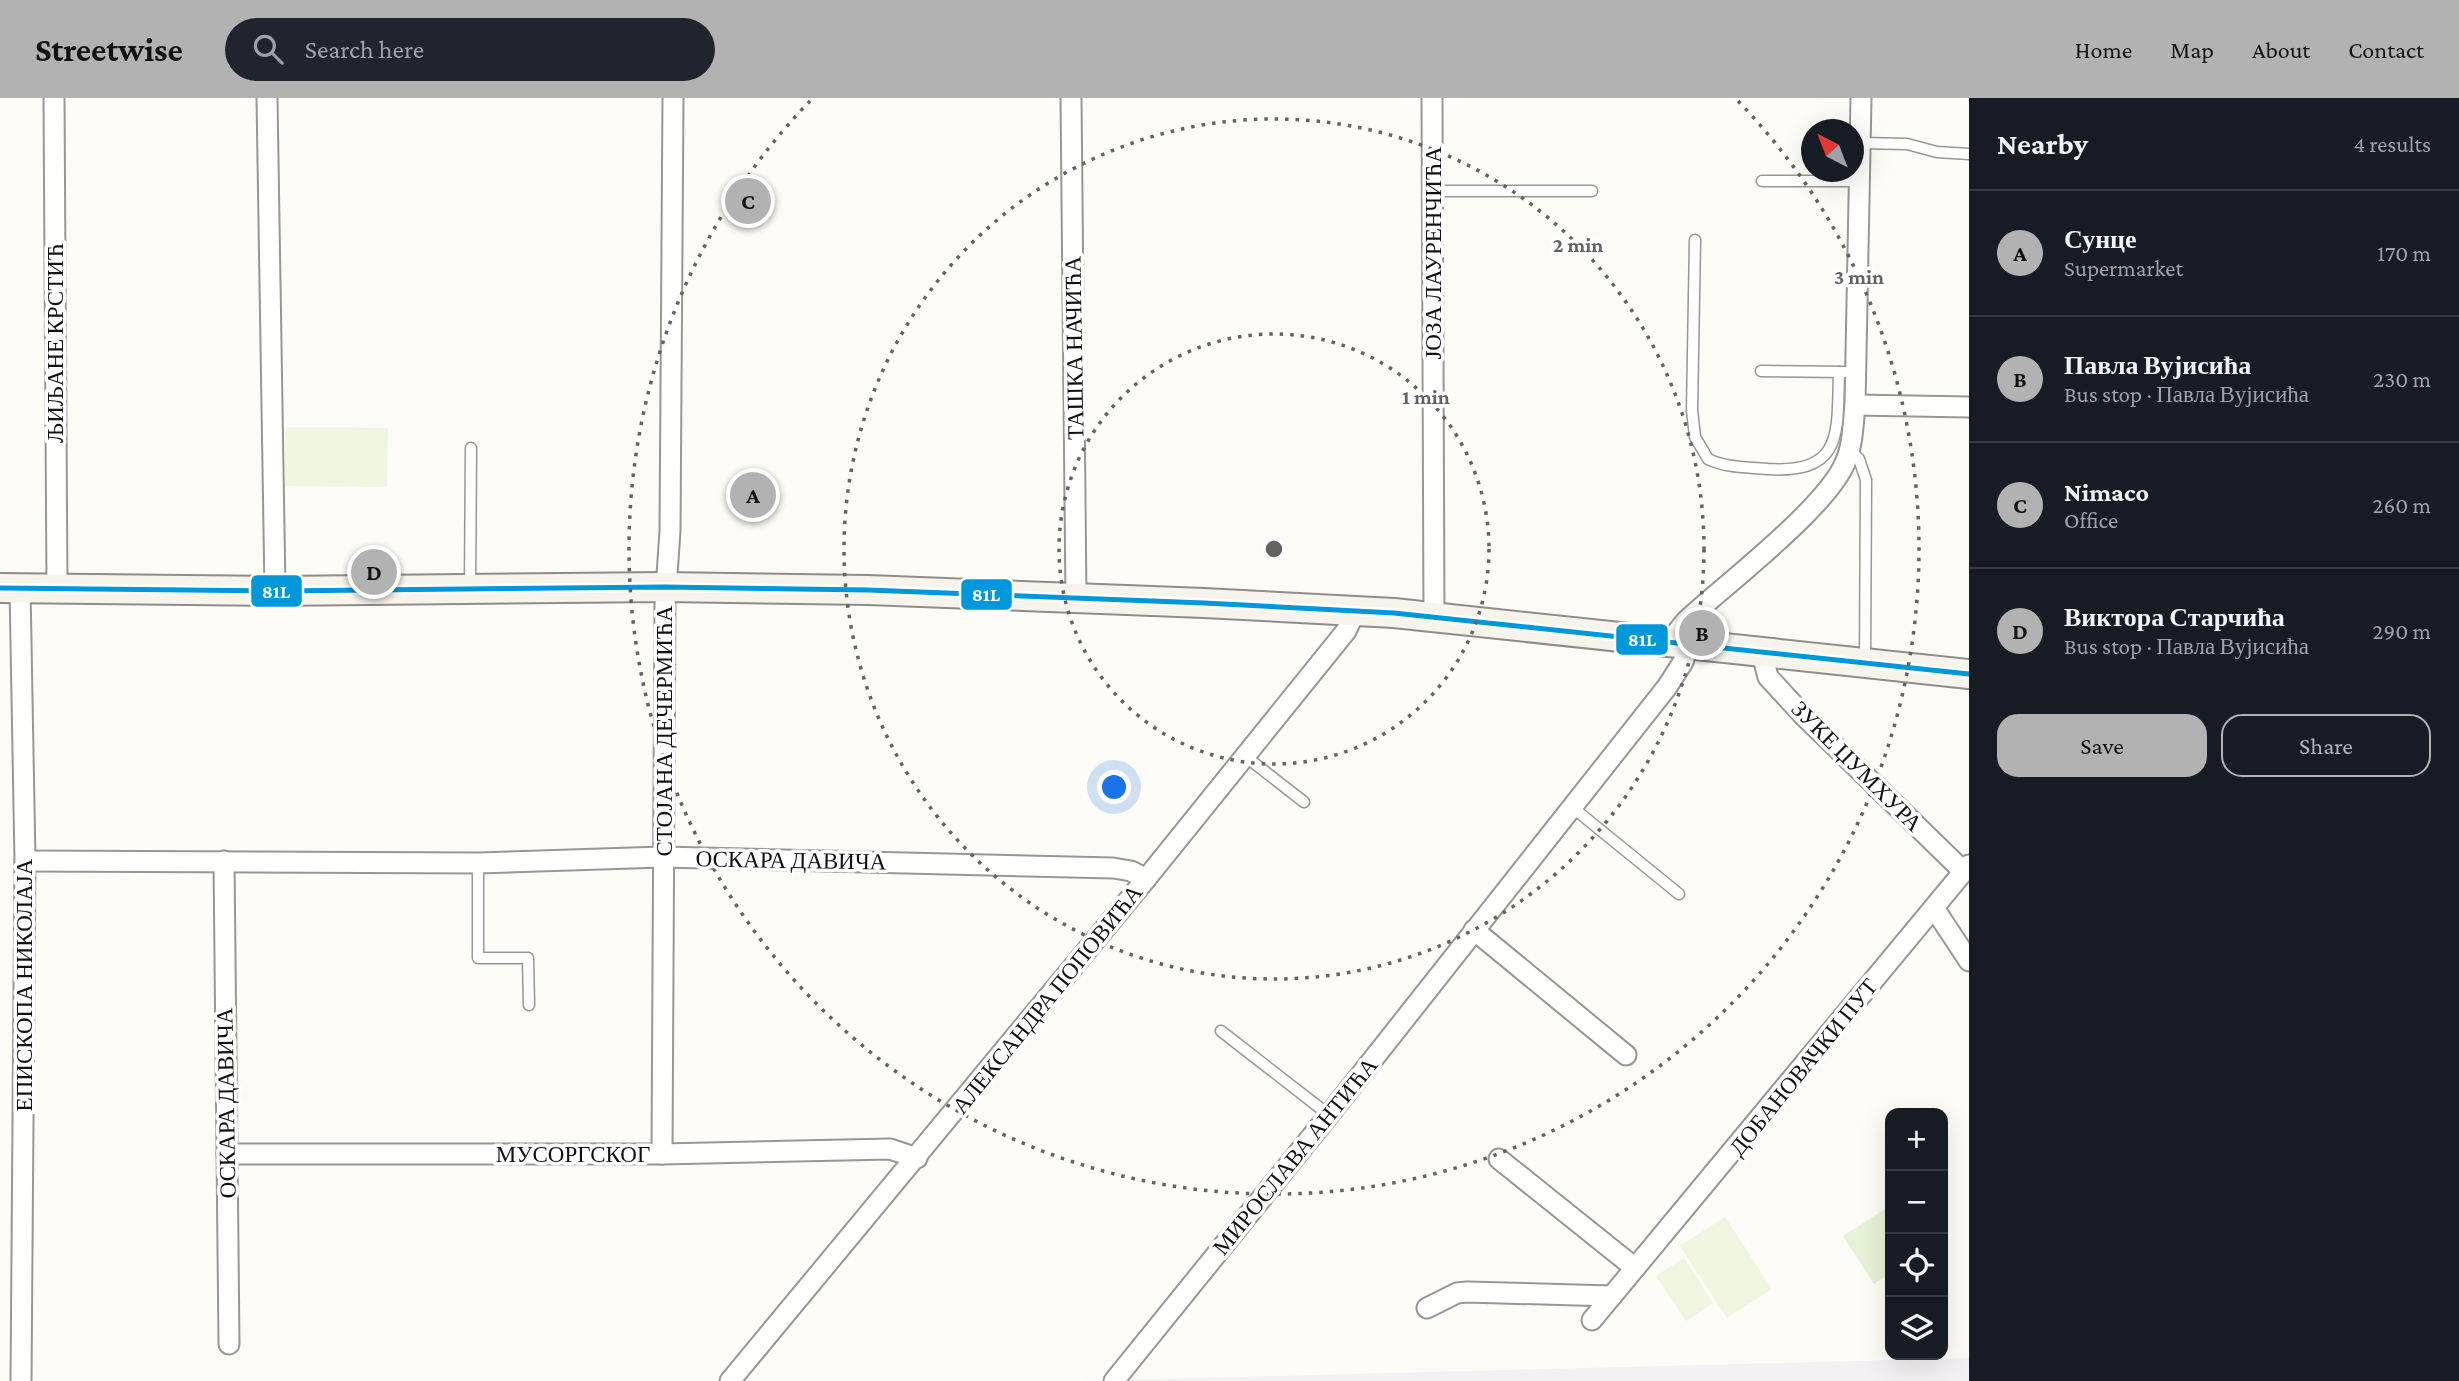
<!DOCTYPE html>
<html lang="en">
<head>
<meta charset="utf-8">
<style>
	:root { --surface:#171b24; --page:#20242c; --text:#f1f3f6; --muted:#9ea1a6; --line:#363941; --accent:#b2b2b3 }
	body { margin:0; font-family:"Crimson Pro",serif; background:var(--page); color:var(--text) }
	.controls { position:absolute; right:21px; bottom:21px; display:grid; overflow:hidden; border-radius:14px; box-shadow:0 7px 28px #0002 }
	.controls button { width:63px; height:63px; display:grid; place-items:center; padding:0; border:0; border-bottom:2px solid var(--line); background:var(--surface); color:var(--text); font:35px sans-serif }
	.compass { position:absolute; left:1801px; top:21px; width:63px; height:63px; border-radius:50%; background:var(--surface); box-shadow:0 7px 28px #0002; rotate:318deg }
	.you { position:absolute; left:1115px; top:690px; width:24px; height:24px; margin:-18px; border:5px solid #fff; border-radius:50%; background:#1a73e8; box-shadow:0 0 0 10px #1a73e833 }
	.badge { display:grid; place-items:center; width:46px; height:46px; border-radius:50%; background:var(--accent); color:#111; font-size:23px; font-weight:700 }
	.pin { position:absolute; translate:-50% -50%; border:4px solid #fff; box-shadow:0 2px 7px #0006 }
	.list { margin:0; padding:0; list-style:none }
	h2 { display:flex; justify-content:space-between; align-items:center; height:91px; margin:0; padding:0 28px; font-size:30px }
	h2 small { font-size:23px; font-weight:400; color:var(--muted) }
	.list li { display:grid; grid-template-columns:46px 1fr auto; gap:21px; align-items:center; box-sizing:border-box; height:126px; padding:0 28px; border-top:2px solid var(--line) }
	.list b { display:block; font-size:26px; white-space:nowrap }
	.list p { margin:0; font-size:23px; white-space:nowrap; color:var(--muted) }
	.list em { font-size:23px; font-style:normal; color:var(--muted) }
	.actions { display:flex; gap:14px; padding:21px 28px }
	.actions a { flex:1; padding:16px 0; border:2px solid var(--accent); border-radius:21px; text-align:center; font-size:24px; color:var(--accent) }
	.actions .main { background:var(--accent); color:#111 }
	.icon { flex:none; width:38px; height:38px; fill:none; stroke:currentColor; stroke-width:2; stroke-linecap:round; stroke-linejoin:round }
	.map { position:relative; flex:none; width:1969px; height:1283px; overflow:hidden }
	header { display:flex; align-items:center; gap:42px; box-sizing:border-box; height:98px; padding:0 35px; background:var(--accent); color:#111 }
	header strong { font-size:33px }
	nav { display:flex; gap:38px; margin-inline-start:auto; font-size:24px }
	.search { width:490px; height:63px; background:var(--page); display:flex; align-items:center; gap:18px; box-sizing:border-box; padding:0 24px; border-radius:38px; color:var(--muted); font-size:26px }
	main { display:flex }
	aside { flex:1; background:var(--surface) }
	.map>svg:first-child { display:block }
	.industrial { fill:#f5f0f3 }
	.green { fill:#e7f3d7 }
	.pitch { fill:#f0f6e1 }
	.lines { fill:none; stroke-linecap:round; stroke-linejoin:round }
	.lane-casing { stroke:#979795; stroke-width:13 }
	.street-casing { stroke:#979795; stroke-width:23 }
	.secondary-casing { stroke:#8e8d8b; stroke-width:32 }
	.lane { stroke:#fffffe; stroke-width:10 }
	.street { stroke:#fffffe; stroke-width:19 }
	.secondary { stroke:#f6f4eb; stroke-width:28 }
	.bus-1-casing { stroke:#fff; stroke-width:10 }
	.bus-1 { stroke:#0098da; stroke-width:5 }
	.ring { fill:none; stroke:#646362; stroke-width:3.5; stroke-dasharray:3.5 7 }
	.labels { text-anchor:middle; stroke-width:7; stroke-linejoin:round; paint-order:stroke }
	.street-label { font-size:23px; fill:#111; stroke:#fff }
	.centre { fill:#646362; stroke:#fff; stroke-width:3.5 }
	.ring-label { font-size:21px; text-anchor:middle; font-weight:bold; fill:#646362; stroke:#fff; stroke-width:7; stroke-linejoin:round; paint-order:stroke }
	.line-badge { stroke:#fff; stroke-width:2.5 }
	.badge-label { font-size:19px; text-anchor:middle; font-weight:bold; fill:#fff }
</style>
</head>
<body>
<header>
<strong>Streetwise</strong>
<div class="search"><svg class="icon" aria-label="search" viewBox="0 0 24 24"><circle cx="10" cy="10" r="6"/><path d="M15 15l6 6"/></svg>Search here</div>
<nav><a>Home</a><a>Map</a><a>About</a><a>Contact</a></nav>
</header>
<main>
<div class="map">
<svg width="1969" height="1283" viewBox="0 0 1969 1283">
	<rect width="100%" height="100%" fill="#fdfcf7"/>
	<polygon class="industrial" points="1969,1260 1969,1283 1082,1283"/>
	<polygon class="green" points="1890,1108 1890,1175 1874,1186 1843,1138"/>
	<g class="pitch">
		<polygon points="286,329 388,330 387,389 285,388"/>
		<polygon points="1725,1119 1772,1191 1727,1220 1680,1148"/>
		<polygon points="1684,1160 1713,1205 1686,1223 1656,1178"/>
	</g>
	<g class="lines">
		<g class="lane-casing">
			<g id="lane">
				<polyline points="1861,45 1907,46 1937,54 1969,56"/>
				<polyline points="1762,83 1860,83"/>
				<polyline points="1433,93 1592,93"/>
				<path d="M1695 142 1692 312 1695 339 1708 361C1726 370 1747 369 1767 371 1844 376 1837 335 1839 274"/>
				<polyline points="1761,273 1845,274"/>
				<polyline points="1850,352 1859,361 1866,382 1865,563"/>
				<polyline points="470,490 471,350"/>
				<polyline points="1245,658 1304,704"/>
				<polyline points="1572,709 1679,796"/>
				<polyline points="478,765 478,860 528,860 529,907"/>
				<polyline points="1221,933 1329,1017"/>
			</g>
		</g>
		<g class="street-casing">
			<g id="street">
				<polyline points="54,0 57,490"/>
				<polyline points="267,0 275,493"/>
				<polyline points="1071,0 1076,500"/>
				<polyline points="1432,0 1434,519"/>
				<polyline points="1855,307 1969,309"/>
				<polyline points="20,490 25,763 21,1283"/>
				<path d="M1670 543 1686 523C1726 486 1826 410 1845 365 1853 347 1853 326 1855 307L1861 0"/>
				<polyline points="1762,556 1768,579 1803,617 1963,773"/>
				<polyline points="25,763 478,765 663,759 1113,770 1131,773 1146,781"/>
				<polyline points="224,763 229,1246"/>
				<polyline points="1934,810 1969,863"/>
				<polyline points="1474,832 1626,957"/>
				<polyline points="227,1056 662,1056 890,1051 917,1060"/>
				<polyline points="662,1056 665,506 670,433 673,0"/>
				<polyline points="1499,1061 1635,1170"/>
				<polyline points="1427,1210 1457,1195 1467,1194 1612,1198"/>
				<polyline points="1592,1222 1969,767"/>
				<polyline points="730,1283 1146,781 1346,533 1355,514"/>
				<polyline points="1114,1283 1329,1017 1667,589 1683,564 1689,546"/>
			</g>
		</g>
		<g class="secondary-casing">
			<polyline id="secondary" points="0,490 275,493 665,489 868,492 1204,505 1394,515 1969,576"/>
		</g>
		<use href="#lane" class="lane"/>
		<use href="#street" class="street"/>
		<use href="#secondary" class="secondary"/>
		<g class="bus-1-casing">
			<polyline id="bus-1" points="0,490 275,493 665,489 868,492 1204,505 1394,515 1969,576"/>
		</g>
		<use href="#bus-1" class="bus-1"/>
	</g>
	<g class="ring">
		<circle cx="1274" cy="451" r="215"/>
		<circle cx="1274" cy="451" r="430"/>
		<path d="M1738 3A645 645 0 1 1 810 3"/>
	</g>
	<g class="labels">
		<g class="street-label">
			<text transform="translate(1433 155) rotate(-90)" y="8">ЈОЗА ЛАУРЕНЧИЋА</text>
			<text transform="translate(55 245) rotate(-90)" y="8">ЉИЉАНЕ КРСТИЋ</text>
			<text transform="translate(1074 250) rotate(-91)" y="8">ТАШКА НАЧИЋА</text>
			<text transform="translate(664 633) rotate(-90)" y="8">СТОЈАНА ДЕЧЕРМИЋА</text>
			<text transform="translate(1857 668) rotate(45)" y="8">ЗУКЕ ЏУМХУРА</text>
			<text transform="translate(791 762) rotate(1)" y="8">ОСКАРА ДАВИЧА</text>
			<text transform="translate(24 887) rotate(-90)" y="8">ЕПИСКОПА НИКОЛАЈА</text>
			<text transform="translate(1047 901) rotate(-51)" y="8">АЛЕКСАНДРА ПОПОВИЋА</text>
			<text transform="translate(1803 969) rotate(-51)" y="8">ДОБАНОВАЧКИ ПУТ</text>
			<text transform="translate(226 1005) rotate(-91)" y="8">ОСКАРА ДАВИЧА</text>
			<text x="573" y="1064">МУСОРГСКОГ</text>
			<text transform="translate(1295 1058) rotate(-51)" y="8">МИРОСЛАВА АНТИЋА</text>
		</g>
	</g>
	<circle cx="1274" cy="451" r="10" class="centre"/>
	<g class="ring-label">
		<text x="1578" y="154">2 min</text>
		<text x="1859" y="186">3 min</text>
		<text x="1426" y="306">1 min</text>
	</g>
	<g class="line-badge">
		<rect x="250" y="476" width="53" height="34" rx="7" fill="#0098da"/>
		<rect x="960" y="480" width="53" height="33" rx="7" fill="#0098da"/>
		<rect x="1615" y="525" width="54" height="33" rx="7" fill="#0098da"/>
	</g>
	<g class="badge-label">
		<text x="276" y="500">81L</text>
		<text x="986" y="503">81L</text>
		<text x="1642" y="548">81L</text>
	</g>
</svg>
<div class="controls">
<button>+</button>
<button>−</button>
<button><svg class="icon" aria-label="locate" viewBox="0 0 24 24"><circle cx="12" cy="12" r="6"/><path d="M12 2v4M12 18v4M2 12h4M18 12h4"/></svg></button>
<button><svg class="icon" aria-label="layers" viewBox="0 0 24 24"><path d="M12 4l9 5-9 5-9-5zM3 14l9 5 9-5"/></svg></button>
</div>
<svg class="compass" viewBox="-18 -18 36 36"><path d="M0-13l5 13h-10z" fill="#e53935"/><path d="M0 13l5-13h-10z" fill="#9ea1a6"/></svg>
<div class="you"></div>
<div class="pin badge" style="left:753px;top:397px">A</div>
<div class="pin badge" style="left:1702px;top:535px">B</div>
<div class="pin badge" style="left:748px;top:103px">C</div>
<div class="pin badge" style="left:374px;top:474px">D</div>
</div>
<aside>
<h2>Nearby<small>4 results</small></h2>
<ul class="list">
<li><span class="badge">A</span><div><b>Сунце</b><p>Supermarket</p></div><em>170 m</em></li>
<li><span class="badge">B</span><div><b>Павла Вујисића</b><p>Bus stop · Павла Вујисића</p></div><em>230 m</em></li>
<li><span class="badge">C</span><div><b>Nimaco</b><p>Office</p></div><em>260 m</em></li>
<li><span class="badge">D</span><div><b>Виктора Старчића</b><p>Bus stop · Павла Вујисића</p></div><em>290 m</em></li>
</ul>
<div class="actions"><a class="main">Save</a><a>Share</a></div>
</aside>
</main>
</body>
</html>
